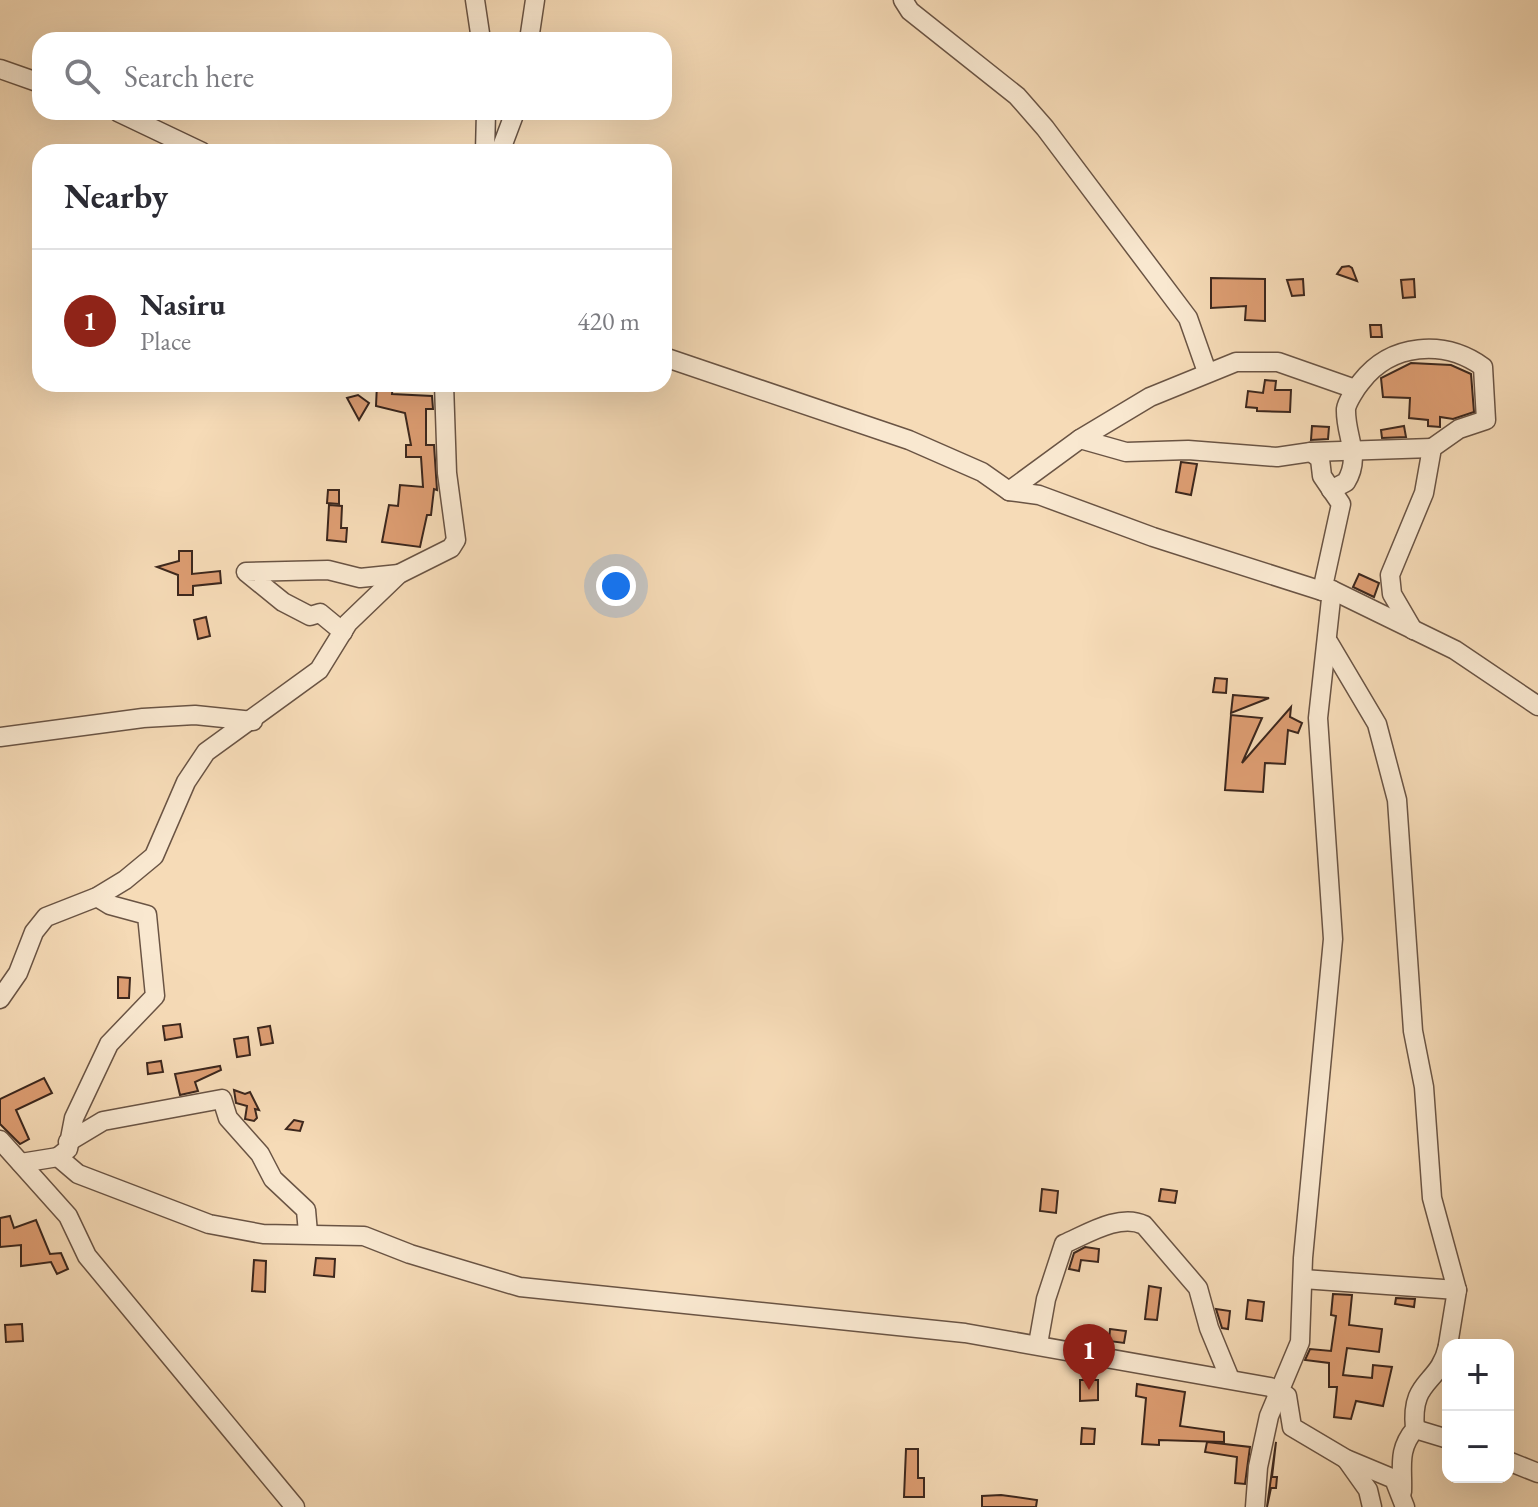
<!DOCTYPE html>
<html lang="en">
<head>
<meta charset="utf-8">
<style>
	:root { --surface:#fff; --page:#f2f2f3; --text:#2b2b33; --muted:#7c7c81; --line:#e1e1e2; --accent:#8f2418 }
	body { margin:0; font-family:"EB Garamond",serif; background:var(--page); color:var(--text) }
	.controls { position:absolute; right:24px; bottom:24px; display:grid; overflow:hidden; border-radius:16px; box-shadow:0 8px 32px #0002 }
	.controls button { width:72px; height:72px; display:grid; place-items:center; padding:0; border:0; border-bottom:2px solid var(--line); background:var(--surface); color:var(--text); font:40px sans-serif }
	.you { position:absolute; left:616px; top:586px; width:28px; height:28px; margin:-20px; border:6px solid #fff; border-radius:50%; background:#1a73e8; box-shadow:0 0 0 12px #1a73e833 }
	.badge { display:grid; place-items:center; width:52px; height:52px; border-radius:50%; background:var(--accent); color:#fff; font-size:26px; font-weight:700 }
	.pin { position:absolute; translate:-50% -66px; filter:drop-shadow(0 2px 4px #0008) }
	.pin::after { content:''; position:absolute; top:42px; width:28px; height:24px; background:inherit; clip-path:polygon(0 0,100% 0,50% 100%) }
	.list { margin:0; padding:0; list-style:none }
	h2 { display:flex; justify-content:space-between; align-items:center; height:104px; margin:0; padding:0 32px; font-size:34px }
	h2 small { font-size:26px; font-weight:400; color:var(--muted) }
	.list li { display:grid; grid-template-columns:52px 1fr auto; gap:24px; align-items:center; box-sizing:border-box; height:144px; padding:0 32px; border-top:2px solid var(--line) }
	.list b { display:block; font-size:30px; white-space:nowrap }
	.list p { margin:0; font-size:26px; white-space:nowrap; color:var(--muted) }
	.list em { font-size:26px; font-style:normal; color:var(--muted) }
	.icon { flex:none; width:44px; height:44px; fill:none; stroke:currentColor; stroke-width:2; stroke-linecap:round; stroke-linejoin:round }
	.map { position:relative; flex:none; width:1538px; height:1507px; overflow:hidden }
	.search { position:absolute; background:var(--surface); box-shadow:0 8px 32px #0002; left:32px; top:32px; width:640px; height:88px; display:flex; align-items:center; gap:20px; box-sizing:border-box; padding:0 28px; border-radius:24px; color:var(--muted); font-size:30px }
	.panel { position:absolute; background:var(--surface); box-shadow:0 8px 32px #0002; left:32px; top:144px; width:640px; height:248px; border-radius:24px }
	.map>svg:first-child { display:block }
	.building { fill:#dd9d72; stroke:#3c271d; stroke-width:2 }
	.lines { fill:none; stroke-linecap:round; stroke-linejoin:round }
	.minor-casing { stroke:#6a5444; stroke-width:21 }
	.minor { stroke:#f9e8d0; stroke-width:18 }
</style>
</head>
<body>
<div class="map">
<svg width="1538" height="1507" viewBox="0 0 1538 1507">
	<rect width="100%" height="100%" fill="#f6dbb7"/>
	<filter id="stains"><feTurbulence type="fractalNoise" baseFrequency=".0025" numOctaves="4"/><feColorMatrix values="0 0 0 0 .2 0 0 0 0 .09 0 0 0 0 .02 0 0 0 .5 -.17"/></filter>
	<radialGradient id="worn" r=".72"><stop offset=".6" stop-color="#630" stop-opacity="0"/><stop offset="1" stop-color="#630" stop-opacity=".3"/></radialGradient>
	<g class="building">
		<polygon points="1349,266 1352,268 1357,281 1337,274 1342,267"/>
		<polygon points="1211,278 1265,279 1265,321 1245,320 1246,306 1211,308"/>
		<polygon points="1303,279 1304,295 1292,296 1287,280"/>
		<polygon points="1414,279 1415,297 1403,298 1401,280"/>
		<polygon points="1370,325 1381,325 1382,337 1371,337"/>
		<polygon points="1411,363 1451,365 1471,374 1474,412 1453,419 1440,417 1440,427 1428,426 1428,420 1409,418 1410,398 1383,397 1381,378"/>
		<polygon points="1265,380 1276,381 1275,390 1291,390 1290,412 1257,411 1257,408 1246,407 1248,391 1263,393"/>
		<polygon points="377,384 393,384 392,394 432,396 433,409 426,409 426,445 434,445 437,490 434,489 431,515 427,515 420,547 382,542 389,505 398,506 400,485 423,487 421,457 406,457 406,445 411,445 405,413 376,406"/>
		<polygon points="358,395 369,403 359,420 347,398"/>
		<polygon points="1312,426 1329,427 1328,439 1311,440"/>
		<polygon points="1404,426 1406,437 1382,438 1381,430"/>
		<polygon points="1181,462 1197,464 1191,495 1176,492"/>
		<polygon points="328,490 339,490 339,504 327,503"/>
		<polygon points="329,505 342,506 341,528 347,528 346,542 327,540"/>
		<polygon points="179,551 192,551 192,574 220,571 221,583 193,586 193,595 178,595 178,575 157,567 179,561"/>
		<polygon points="1359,574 1379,583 1374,597 1353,587"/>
		<polygon points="206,617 210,636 198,639 194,620"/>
		<polygon points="1215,678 1227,679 1226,693 1213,692"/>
		<polygon points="1233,695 1269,698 1231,713"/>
		<polygon points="1291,707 1290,717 1302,723 1298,733 1288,730 1285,764 1265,763 1263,792 1225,790 1231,715 1262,718 1242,763"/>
		<polygon points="118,977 130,978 129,998 118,998"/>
		<polygon points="180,1024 182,1037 165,1040 163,1026"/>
		<polygon points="270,1026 273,1043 261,1045 258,1028"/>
		<polygon points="248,1037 250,1055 237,1057 234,1039"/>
		<polygon points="161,1061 163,1072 148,1074 147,1063"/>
		<polygon points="220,1066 221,1070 195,1082 198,1091 180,1095 175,1074"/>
		<polygon points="44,1078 52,1093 16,1110 29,1139 20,1144 0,1124 0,1099"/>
		<polygon points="234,1090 245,1094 250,1092 259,1110 255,1109 257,1118 254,1121 245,1119 247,1106 236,1103"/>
		<polygon points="294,1120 303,1122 300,1131 286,1129"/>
		<polygon points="1042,1189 1058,1191 1056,1213 1040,1211"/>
		<polygon points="1161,1189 1177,1191 1175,1203 1159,1201"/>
		<polygon points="10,1216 14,1228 36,1220 50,1254 61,1253 68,1269 57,1274 51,1262 21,1266 21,1245 0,1247 0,1218"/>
		<polygon points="1085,1247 1099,1249 1098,1262 1081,1260 1079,1271 1069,1269 1074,1253"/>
		<polygon points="316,1258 335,1259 334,1277 314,1275"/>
		<polygon points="254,1260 266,1261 265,1292 252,1291"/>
		<polygon points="1149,1286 1161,1288 1157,1320 1145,1319"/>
		<polygon points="1333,1294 1352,1295 1349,1325 1382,1329 1379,1352 1347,1348 1343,1375 1372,1378 1373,1365 1392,1367 1383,1406 1356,1401 1351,1419 1334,1417 1337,1387 1329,1387 1329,1363 1305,1360 1310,1349 1331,1351 1336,1316 1331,1315"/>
		<polygon points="1396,1298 1415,1299 1414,1307 1395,1304"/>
		<polygon points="1248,1300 1264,1302 1262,1321 1246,1319"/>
		<polygon points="1216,1309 1230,1311 1228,1329 1222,1328"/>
		<polygon points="22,1324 23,1341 6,1342 5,1325"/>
		<polygon points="1110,1329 1126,1331 1124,1343 1109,1341"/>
		<polygon points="1080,1380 1098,1380 1098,1400 1080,1401"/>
		<polygon points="1137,1384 1185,1392 1180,1426 1224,1432 1224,1442 1159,1440 1159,1445 1142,1444 1146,1398 1136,1396"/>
		<polygon points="1082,1428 1095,1429 1094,1444 1081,1444"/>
		<polygon points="1207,1442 1250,1447 1245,1484 1235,1483 1237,1457 1205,1452"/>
		<polygon points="1276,1442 1272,1477 1277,1477 1276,1488 1271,1488 1267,1507"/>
		<polygon points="906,1449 918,1449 918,1478 924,1478 924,1497 904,1497"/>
		<polygon points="1001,1495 1037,1500 1036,1507 982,1507 982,1496"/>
	</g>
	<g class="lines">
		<g class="minor-casing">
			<g id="minor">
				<polyline points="475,0 481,40"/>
				<polyline points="903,0 910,11 1017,96 1045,128 1188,318 1207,372"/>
				<polyline points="529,40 535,0"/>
				<polyline points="0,69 40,83"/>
				<polyline points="118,112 202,152"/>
				<polyline points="485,152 486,112"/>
				<polyline points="500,152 515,112"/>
				<polyline points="664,357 909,440 982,472 1009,491 1039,495 1153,537 1322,591 1332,590 1455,650 1538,706"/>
				<polyline points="1080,439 1150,397 1236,362 1278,362 1355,389"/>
				<polyline points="1311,452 1320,459 1322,476 1341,504 1322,591"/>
				<path d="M1331 490 1346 482C1362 456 1345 436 1346 409 1347 402 1356 388 1361 382 1391 343 1444 339 1483 367L1486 420 1459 429 1432 448 1424 493 1390 575 1392 594 1413 630"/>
				<polyline points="1009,491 1080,439 1126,452 1188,450 1277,457 1311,452 1432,448"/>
				<polyline points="343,632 320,613 310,616 283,602 246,572 328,570 360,578 399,574"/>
				<polyline points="1329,643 1377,724 1397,800 1413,1031 1424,1087 1432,1198 1457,1290 1448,1345"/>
				<polyline points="0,737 143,718 195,715 253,721"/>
				<polyline points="0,999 18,973 34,932 46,917 97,897 125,880 154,856 186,782 206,752 319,670 348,623 399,574 451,548 456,540 447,473 444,384"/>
				<polyline points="0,1140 68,1216 87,1256 295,1507"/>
				<polyline points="68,1142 103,1121 222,1099 228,1118 260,1154 273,1179 306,1210 308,1233"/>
				<polyline points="58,1157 68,1149 74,1118 109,1044 155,996 147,915 110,905 97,897"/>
				<polyline points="21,1163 58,1157 78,1174 209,1224 263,1234 364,1236 410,1254 520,1287 965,1333 1270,1387 1287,1396 1292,1427 1346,1459 1394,1479 1405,1507"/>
				<polyline points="1303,1279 1457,1290"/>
				<path d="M1038 1344 1046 1299 1064 1244C1087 1234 1120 1213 1144 1225L1198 1288 1209 1328 1230 1379"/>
				<polyline points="1415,1429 1448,1439"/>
				<polyline points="1346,1459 1368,1490 1372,1507"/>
				<polyline points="1508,1461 1538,1473"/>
				<path d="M1402 1492C1403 1467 1397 1450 1415 1429 1410 1378 1439 1386 1448 1346"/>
				<polyline points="1255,1507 1258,1467 1269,1416 1300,1342 1303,1258 1333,939 1318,718 1332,590"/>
			</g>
		</g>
		<use href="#minor" class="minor"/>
	</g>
	<rect width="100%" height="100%" filter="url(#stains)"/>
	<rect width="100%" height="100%" fill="url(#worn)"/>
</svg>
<div class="controls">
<button>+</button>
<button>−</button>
</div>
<div class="you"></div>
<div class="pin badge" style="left:1089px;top:1390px">1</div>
<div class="search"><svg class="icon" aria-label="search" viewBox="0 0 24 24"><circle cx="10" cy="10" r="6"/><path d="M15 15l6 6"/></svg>Search here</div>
<section class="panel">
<h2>Nearby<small></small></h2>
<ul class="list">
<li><span class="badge">1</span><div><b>Nasiru</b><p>Place</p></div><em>420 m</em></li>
</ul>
</section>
</div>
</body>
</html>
